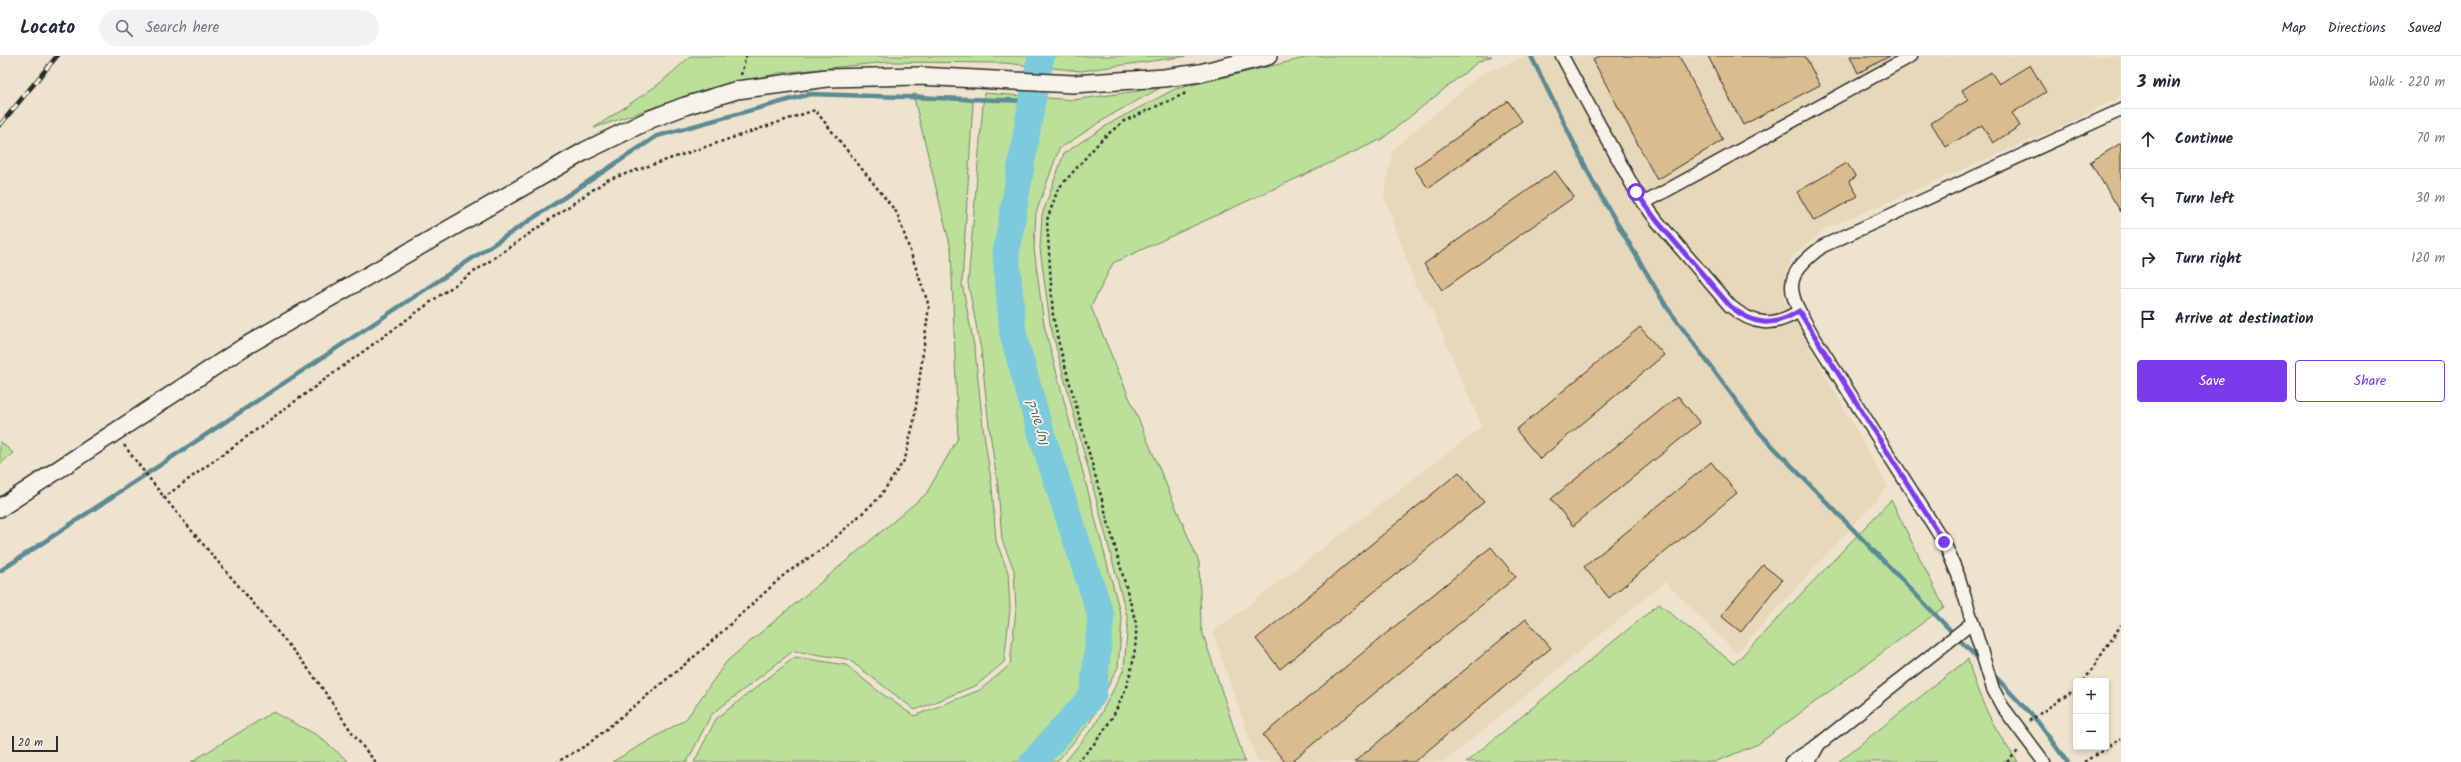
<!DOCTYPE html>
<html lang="en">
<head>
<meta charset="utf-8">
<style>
	:root { --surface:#fff; --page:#f2f2f3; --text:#1f2937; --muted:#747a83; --line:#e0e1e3; --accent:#7c3aed }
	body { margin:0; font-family:Kalam,"Playpen Sans Hebrew",sans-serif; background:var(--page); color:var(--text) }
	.controls { position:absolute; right:12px; bottom:12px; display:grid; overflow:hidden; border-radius:4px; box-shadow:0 2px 6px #0003 }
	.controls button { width:36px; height:36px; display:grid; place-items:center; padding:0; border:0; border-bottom:1px solid var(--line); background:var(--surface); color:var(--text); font:20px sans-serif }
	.scale { position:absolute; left:12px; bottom:10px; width:46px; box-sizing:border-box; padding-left:4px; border:2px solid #2b2b2b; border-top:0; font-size:11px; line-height:14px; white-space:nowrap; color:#2b2b2b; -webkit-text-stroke:3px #f7f3e8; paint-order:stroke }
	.stop { position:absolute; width:12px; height:12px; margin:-9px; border:3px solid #7c3aed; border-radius:50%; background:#fff }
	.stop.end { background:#7c3aed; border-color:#fff; box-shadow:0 1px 4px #0008 }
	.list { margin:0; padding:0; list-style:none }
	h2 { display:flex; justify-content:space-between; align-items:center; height:52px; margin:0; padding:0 16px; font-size:17px }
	h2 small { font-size:13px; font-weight:400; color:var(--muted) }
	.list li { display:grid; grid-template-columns:26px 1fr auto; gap:12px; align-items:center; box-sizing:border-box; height:60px; padding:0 16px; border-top:1px solid var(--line) }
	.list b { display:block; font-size:15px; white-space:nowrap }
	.list em { font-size:13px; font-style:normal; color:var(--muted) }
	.actions { display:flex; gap:8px; padding:12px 16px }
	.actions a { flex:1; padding:9px 0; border:1px solid var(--accent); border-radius:4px; text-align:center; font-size:14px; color:var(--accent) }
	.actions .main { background:var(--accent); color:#fff }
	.icon { flex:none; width:22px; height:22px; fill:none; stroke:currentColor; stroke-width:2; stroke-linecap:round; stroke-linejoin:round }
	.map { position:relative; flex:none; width:2121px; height:706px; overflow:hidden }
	header { display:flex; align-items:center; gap:24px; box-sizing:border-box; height:56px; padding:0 20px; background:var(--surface); border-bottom:1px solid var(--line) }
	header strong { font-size:19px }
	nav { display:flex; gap:22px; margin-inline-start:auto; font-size:14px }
	.search { width:280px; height:36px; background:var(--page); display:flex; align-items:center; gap:10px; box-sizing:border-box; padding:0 14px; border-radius:22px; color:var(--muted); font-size:15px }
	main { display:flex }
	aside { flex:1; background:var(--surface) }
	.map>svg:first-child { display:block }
	.built { fill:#e8d8ba }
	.green { fill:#bbe09a; stroke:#738662 }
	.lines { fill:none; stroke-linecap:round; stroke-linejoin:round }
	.stream { stroke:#5c8a95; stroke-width:4.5 }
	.river { stroke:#7dcadc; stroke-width:27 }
	.building { fill:#dabd8e; stroke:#2b2b2b }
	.street-casing { stroke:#2b2b2b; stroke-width:15 }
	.secondary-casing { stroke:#2b2b2b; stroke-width:20 }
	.path { stroke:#2b2b2b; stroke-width:2.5; stroke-dasharray:3 3; stroke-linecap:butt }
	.street { stroke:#f7f3e8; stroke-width:12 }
	.secondary { stroke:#f7f3e8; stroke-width:17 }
	.rail-casing { stroke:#2b2b2b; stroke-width:4.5 }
	.rail { stroke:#f7f3e8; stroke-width:3; stroke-dasharray:9; stroke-linecap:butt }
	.route { stroke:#7c3aed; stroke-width:5 }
	.labels { text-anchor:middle; stroke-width:3.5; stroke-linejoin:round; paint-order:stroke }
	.water-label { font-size:12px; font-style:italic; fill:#445b60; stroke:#f7f3e8 }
</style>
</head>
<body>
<header>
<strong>Locato</strong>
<div class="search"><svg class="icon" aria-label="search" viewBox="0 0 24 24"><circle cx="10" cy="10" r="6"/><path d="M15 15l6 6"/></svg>Search here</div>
<nav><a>Map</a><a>Directions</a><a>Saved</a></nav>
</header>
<main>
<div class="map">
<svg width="2121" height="706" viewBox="0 0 2121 706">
	<rect width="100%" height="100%" fill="#eee3cd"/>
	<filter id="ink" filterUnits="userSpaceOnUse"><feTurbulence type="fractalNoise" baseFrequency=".025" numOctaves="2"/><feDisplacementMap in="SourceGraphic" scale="8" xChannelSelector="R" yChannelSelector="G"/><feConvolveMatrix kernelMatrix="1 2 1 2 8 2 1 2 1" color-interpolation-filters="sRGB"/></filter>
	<g filter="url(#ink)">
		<polygon class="built" points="1527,0 2121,0 2121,40 2068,68 1827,172 1792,200 1785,222 1784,245 1888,431 1737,597 1665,526 1444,706 1257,706 1213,576 1482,371 1432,254 1416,231 1384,139 1393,93 1482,18"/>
		<g class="green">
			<polygon points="691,0 1187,0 1081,15 1004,7 888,6 780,17 707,33 594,72 659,28"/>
			<polygon points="1313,0 1492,0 1478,6 1382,83 1113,207 1091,251 1199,506 1201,572 1245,706 1065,706 1095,669 1124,613 1128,564 1050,268 1040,192 1042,159 1064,97 1114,65 1175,33"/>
			<polygon points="1160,32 1111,59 1059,93 1036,157 1034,192 1044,269 1122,564 1118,611 1090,666 1057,706 694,706 716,663 795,601 846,609 878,635 914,660 980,634 1010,609 1016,553 1014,514 1002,484 998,431 989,370 981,294 968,227 984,37 1073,44"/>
			<polygon points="913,38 973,46 962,227 975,295 983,371 992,431 996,485 1008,516 1010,553 1004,606 977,629 915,654 848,603 793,595 711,659 687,706 612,706 686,663 727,605 926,438 958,382 951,193"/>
			<polygon points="0,385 13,397 0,408"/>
			<polygon points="1891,444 1944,551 1758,688 1715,706 1466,706 1659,548 1734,608"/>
			<path d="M1968 603C1977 641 1995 675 2018 706H1838Z"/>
			<polygon points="273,656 317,679 349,706 191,706"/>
		</g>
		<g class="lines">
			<g class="stream">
				<polyline points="1531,0 1594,128 1666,250 1760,377 1981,606"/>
				<polyline points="0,515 657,80 810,38 1032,45"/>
				<polyline points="1992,617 2038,666 2067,706"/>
			</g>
			<polyline class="river" points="1033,706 1093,639 1101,560 1038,367 1013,278 1006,198 1032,45 1041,0"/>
		</g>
		<g class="building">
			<polygon points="1600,0 1679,0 1723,84 1657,124 1593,4"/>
			<polygon points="1708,0 1805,0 1820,29 1743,69"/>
			<polygon points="1850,0 1890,0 1858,17"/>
			<polygon points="2030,9 2046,36 2012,57 2020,70 1993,87 1982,69 1946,91 1931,67 1968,44 1962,34 1991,16 1999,28"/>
			<polygon points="1508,45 1522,65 1428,132 1414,112"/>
			<polygon points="2121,87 2121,156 2090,106"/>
			<polygon points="1847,107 1856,121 1849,125 1858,140 1814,165 1797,136"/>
			<polygon points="1555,115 1574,141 1442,234 1424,208"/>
			<polygon points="1640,271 1664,299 1540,403 1516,374"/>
			<polygon points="1678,340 1700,367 1573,470 1551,443"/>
			<polygon points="1711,406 1737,437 1609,542 1584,511"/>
			<polygon points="1459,416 1484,446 1280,613 1256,583"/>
			<polygon points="1491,491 1516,521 1291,706 1285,706 1263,679"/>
			<polygon points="1763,509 1782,524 1741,576 1721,560"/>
			<polygon points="1526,563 1551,592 1414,706 1354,706"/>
		</g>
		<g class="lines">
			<g class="street-casing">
				<g id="street">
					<path d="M1562 0 1636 136 1657 165 1730 250C1753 269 1773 272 1799 255"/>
					<polyline points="1644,147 1911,0"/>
					<polyline points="1819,688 1972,567"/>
					<polyline points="1791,706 1819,688 1809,706"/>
					<path d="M2044 706 2002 650 1993 633 1958 519 1944 486 1812 278C1788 236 1779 222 1823 190L2121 54"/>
				</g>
			</g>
			<g class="secondary-casing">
				<polyline id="secondary" points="0,452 244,291 585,95 651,63 685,50 737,34 827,22 919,20 1073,28 1164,22 1200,17 1268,0"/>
			</g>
			<g class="path">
				<polyline points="741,19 746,0"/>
				<path d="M124 389C179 464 242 532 301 604 328 636 347 675 376 706"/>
				<polyline points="163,442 439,240 607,124 815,54 897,157 929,250 914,365 905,403 879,442 825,491 785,518 701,595 587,689 557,706"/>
				<polyline points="2084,625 2121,569"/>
				<polyline points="2029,665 2076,633"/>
				<path d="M1077 706C1115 670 1138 619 1136 567L1059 288 1053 260 1047 164 1058 133 1102 83 1124 65 1184 38 1187 35"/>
				<polyline points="2007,706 2019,694"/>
				<polyline points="2084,706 2121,683"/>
			</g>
			<use href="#street" class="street"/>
			<use href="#secondary" class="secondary"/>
			<g class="rail-casing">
				<polyline id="rail" points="0,69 57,0"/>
			</g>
			<use href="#rail" class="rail"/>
		</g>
	</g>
	<g class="lines" filter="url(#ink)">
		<path class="route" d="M1636 136 1657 165 1730 250C1753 269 1773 272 1799 255L1944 486"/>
	</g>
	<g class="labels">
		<g class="water-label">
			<text transform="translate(1038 366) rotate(73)" y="4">נחל שורק</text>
		</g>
	</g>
</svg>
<div class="controls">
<button>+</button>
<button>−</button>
</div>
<div class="scale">20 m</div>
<div class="stop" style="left:1636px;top:136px"></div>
<div class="stop end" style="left:1944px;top:486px"></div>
</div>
<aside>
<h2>3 min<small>Walk · 220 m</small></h2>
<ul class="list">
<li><svg class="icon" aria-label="ahead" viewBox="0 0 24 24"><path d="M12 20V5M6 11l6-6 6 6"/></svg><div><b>Continue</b></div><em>70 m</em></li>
<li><svg class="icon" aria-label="left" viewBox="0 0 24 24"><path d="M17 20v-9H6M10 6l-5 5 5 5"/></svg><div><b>Turn left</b></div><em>30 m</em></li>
<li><svg class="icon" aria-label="right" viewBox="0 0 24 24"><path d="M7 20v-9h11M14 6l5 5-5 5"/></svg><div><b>Turn right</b></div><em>120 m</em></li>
<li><svg class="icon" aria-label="arrive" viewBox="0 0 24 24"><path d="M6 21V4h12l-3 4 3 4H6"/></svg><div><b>Arrive at destination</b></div></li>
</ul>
<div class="actions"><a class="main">Save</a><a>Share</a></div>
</aside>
</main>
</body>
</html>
